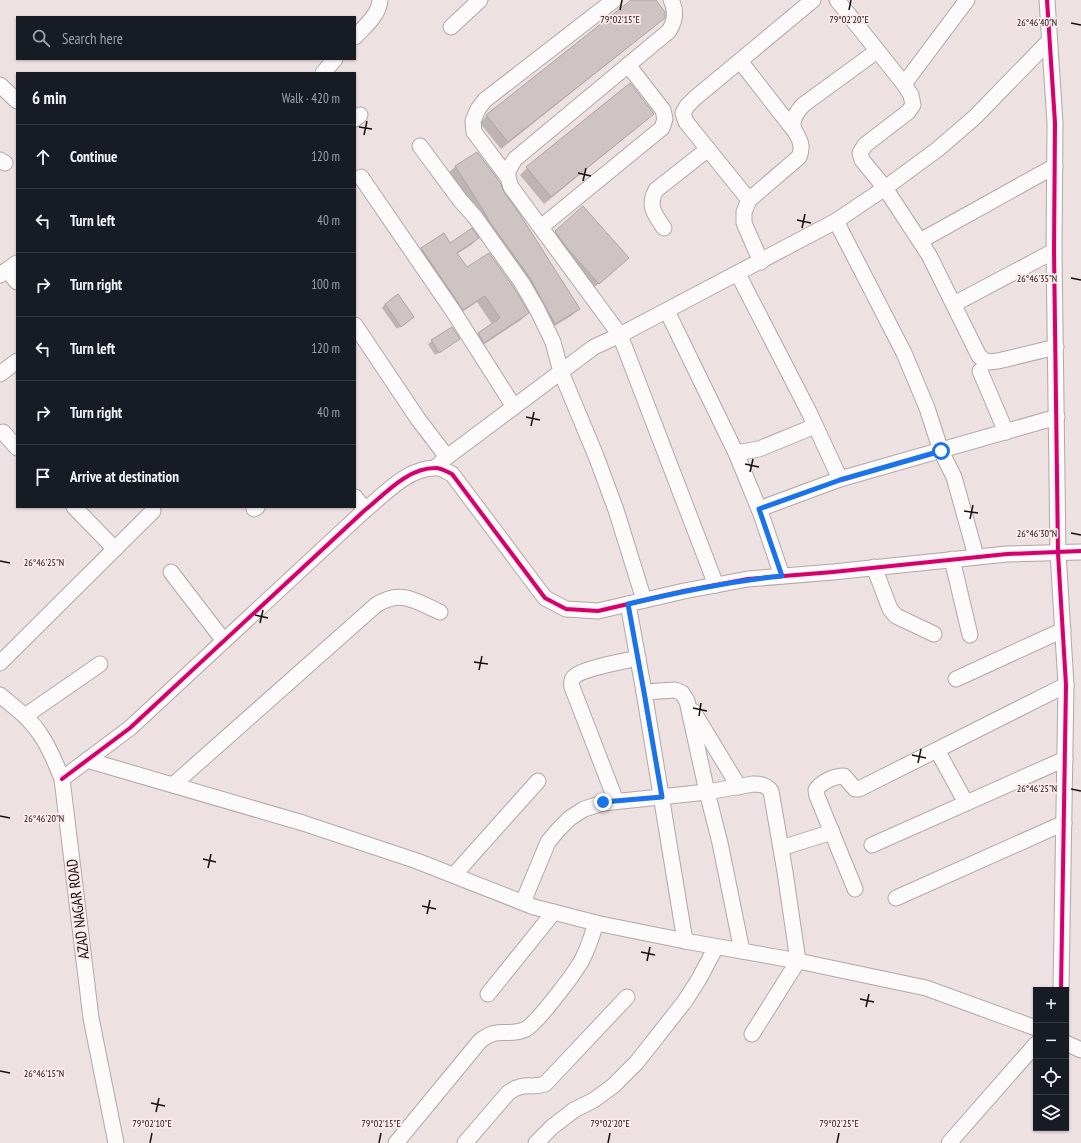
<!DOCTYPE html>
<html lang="en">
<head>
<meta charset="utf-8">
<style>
	:root { --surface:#171b24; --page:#242831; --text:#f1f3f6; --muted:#9ea1a6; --line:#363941 }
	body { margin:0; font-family:"PT Sans Narrow",sans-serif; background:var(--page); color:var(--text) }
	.controls { position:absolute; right:12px; bottom:12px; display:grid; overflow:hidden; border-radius:0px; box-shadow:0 1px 3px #0004 }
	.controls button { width:36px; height:36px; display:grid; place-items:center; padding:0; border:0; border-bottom:1px solid var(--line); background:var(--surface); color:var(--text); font:20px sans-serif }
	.stop { position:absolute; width:12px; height:12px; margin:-9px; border:3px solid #1a73e8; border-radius:50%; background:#fff }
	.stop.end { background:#1a73e8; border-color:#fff; box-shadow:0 1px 4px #0008 }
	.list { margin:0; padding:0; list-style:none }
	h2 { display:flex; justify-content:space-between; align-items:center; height:52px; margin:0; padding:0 16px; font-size:17px }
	h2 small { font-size:13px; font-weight:400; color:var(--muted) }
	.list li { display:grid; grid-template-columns:26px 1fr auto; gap:12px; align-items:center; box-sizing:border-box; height:64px; padding:0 16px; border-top:1px solid var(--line) }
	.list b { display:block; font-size:15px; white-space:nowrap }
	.list em { font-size:13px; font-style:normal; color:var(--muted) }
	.icon { flex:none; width:22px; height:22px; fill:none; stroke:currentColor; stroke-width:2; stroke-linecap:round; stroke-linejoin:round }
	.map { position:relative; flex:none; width:1081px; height:1143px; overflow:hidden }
	.search { position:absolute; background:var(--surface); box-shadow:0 1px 3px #0004; left:16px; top:16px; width:340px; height:44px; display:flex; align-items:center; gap:10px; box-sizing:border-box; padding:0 14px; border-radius:0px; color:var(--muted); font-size:15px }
	.panel { position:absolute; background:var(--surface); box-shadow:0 1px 3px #0004; left:16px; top:72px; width:340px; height:436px; border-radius:0px }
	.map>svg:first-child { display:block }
	.shadow { fill:#0003 }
	.building { fill:#cec4c3; stroke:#aea4a3 }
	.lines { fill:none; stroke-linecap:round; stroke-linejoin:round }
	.minor-casing { stroke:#b2a7a7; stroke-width:17 }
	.minor { stroke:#fcfafa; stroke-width:15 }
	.cycleway-casing { stroke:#fdebeb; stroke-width:6 }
	.cycleway { stroke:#d6006c; stroke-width:4 }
	.route { stroke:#1a73e8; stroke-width:5 }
	.ticks { fill:none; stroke:#181010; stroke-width:1.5 }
	.labels { text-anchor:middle; stroke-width:3.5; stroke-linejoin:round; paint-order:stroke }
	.street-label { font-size:15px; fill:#181010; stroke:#fdebeb }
	.ticks-label { font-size:10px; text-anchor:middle; fill:#181010; stroke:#fdebeb; stroke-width:3.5; stroke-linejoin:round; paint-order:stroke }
</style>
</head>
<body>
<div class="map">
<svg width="1081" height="1143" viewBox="0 0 1081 1143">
	<rect width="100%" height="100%" fill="#eee1e1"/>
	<g class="shadow">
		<polygon points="632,0 655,0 664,18 656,25 501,149 480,123 487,115"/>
		<polygon points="653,114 544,204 520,175 527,168"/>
		<polygon points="456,166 503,193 579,309 571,316 548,330 448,173"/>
		<polygon points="583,208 620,265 591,290 548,239"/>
		<polygon points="443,235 450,244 478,238 471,245 457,254 467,269 528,313 521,320 477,349 471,341 478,334 492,324 477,302 456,316 414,256 422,249"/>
		<polygon points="385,304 413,317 397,329 382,308"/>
		<polygon points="452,328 459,339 435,355 428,344"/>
	</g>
	<g class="building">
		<polygon points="631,0 656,0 665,12 665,18 508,142 486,115"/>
		<polygon points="630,83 654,114 551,197 526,167"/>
		<polygon points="477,152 494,174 501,184 504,192 519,213 580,309 555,324 530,278 487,218 488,218 455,166"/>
		<polygon points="583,206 629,258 599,284 567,248 555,231"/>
		<polygon points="472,228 479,238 457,253 467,267 489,253 514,288 529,313 484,343 478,333 500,318 485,296 463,310 421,248 444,233 450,243"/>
		<polygon points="398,294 414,317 401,327 385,304"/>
		<polygon points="452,327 460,339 439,353 431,340"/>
	</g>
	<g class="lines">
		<g class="minor-casing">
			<g id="minor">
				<path d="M671 0C677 11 675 21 669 31L515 159C507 171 506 173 511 187L620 335 716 585"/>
				<polyline points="837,0 904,84 911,95 913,105 908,112 865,145 860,153 862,160 885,188 929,255 979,356 987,362 998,361 1056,347"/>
				<polyline points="1047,0 1055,123 1054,251 1058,553 1066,685 1061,990"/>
				<polyline points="451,27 480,0"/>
				<path d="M355 37C365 26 379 15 380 0"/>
				<polyline points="740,61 793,129"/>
				<polyline points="323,73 335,59"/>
				<polyline points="904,84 967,0"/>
				<polyline points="0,85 17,101"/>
				<polyline points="355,119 360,115"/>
				<polyline points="420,146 460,200 475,217 522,283 537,309 553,342 561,372 596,456 616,510 644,600"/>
				<polyline points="0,160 5,163"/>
				<polyline points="507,176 474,132 473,121 478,109 485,100 614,0"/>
				<polyline points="361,177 453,311 514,407"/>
				<polyline points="749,200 686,122 683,113 687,106 695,98 813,0"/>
				<polyline points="836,221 904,353 927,408 941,451 954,477 976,556"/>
				<polyline points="541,227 662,128 665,119 663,110 628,65"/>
				<path d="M664 228C655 215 647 206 656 190L708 149"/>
				<polyline points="920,241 1055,166"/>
				<path d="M761 262 744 223V212L749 200 799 157C809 132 778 133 803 105L877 51"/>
				<polyline points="7,270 17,282"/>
				<polyline points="738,274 809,412 840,479"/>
				<polyline points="0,275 17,263"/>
				<polyline points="954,304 1054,251"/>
				<polyline points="667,311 736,453 761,514 782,576"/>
				<polyline points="355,325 418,419 447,457"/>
				<polyline points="980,371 1006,432"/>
				<polyline points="0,374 17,361"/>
				<polyline points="3,432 17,448"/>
				<polyline points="736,453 759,449 815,426"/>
				<polyline points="436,467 447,457 594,347 620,335 836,221 885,188 938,149 975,117 1049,41"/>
				<polyline points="355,497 365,510"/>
				<polyline points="74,507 115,549"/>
				<polyline points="254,509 257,507"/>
				<polyline points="759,509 840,479 1057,417"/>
				<polyline points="952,559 970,635"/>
				<polyline points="874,567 890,609 896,616 934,634"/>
				<polyline points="171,572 224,641"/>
				<polyline points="628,604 644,692 685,941"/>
				<polyline points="0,663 153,511"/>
				<polyline points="956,679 1063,630"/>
				<polyline points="644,692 675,690 682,693 687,701 707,792 720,843 742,951"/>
				<path d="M0 695C14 707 30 718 40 734 50 748 56 764 62 779L91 1018 116 1143"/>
				<polyline points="693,711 739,787"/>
				<polyline points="25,716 100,664"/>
				<polyline points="937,750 966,803"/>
				<polyline points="87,760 303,823 417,861 534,907 596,923 685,941 798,961 926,988 1036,1028"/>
				<path d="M62 779 130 728 365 510C384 495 407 468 435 468 440 467 447 472 452 474L545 598 566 609 598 611 684 591 748 579 833 572 1007 554 1081 552"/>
				<path d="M173 785 376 605C401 589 415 601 440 612"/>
				<path d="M616 801 572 687C571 682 571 679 575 676 584 668 625 661 638 658"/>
				<polyline points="872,845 1065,759"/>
				<polyline points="781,848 832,832"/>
				<polyline points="454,875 538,781"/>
				<path d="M855 889 817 796 816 790C821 782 834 776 844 776L855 789H859L1066 685"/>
				<polyline points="896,898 1064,823"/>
				<path d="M523 902 548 842 558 830 570 818 584 809 603 803 707 792 753 784C761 784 766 785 771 791L785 872 798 961 752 1034"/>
				<polyline points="488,994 554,912"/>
				<polyline points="1066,1043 1081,1050"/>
				<path d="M396 1143 480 1041C500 1025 507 1038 526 1029 538 1022 574 974 582 960 588 948 592 936 596 923"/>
				<path d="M465 1143 508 1093C524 1081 529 1089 545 1084L627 997"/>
				<polyline points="536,1143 552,1127 574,1110 594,1100 613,1086 637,1062 685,1001 699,979 716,947"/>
				<polyline points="949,1143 1036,1044"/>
			</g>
		</g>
		<use href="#minor" class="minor"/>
		<g class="cycleway-casing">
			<g id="cycleway">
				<polyline points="1047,0 1055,123 1054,251 1058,553 1066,685 1061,990"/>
				<path d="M62 779 130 728 365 510C384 495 407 468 435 468 440 467 447 472 452 474L545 598 566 609 598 611 684 591 748 579 833 572 1007 554 1081 551"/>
			</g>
		</g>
		<use href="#cycleway" class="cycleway"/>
	</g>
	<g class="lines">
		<path class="route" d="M603 802 662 797 644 692 628 604C679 592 730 581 782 576L759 509 840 480 941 451"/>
	</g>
	<path class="ticks" d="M620 10 622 0M849 10 851 0M1071 23 1081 25M359 127 372 129M364 135 367 121M578 173 591 176M583 181 586 168M797 220 811 223M802 228 805 214M1071 278 1081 280M526 417 540 420M531 426 534 412M745 464 759 467M750 472 753 459M964 511 978 513M970 519 973 505M1071 533 1081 535M0 561 10 563M255 615 268 618M260 623 263 610M474 662 488 664M479 670 482 656M693 708 707 711M699 716 701 703M912 755 926 758M918 763 921 749M1071 789 1081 791M0 816 10 818M203 859 216 862M208 868 211 854M422 906 436 909M427 914 430 900M641 952 655 955M647 961 650 947M860 999 874 1002M866 1007 869 994M0 1071 10 1073M151 1103 165 1106M156 1112 159 1098M150 1143 152 1133M379 1143 381 1133M608 1143 610 1133M837 1143 839 1133"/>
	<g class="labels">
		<g class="street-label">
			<text transform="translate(78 909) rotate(-97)" y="5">AZAD NAGAR ROAD</text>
		</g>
	</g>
	<g class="ticks-label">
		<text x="620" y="23">79°02'15"E</text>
		<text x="849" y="23">79°02'20"E</text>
		<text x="1037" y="26">26°46'40"N</text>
		<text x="1037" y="282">26°46'35"N</text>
		<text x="1037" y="537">26°46'30"N</text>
		<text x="44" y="566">26°46'25"N</text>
		<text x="1037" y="792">26°46'25"N</text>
		<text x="44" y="822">26°46'20"N</text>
		<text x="44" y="1077">26°46'15"N</text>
		<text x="152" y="1127">79°02'10"E</text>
		<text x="381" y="1127">79°02'15"E</text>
		<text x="610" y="1127">79°02'20"E</text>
		<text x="839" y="1127">79°02'25"E</text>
	</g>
</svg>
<div class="controls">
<button>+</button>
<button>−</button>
<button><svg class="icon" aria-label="locate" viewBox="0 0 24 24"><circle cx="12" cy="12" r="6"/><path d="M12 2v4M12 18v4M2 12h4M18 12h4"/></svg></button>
<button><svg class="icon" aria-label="layers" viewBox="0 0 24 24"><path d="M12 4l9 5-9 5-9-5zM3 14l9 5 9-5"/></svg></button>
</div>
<div class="stop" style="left:941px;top:451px"></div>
<div class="stop end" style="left:603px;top:802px"></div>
<div class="search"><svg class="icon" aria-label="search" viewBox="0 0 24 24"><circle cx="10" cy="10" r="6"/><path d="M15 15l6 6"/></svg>Search here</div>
<section class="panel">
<h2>6 min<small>Walk · 420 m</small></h2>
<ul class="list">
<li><svg class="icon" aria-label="ahead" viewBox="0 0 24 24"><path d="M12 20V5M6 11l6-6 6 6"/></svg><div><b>Continue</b></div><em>120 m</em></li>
<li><svg class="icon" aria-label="left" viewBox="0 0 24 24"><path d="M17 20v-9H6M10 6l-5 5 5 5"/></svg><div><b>Turn left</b></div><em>40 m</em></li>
<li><svg class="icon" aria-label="right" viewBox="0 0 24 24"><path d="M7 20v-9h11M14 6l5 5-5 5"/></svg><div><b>Turn right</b></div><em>100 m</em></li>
<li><svg class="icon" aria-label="left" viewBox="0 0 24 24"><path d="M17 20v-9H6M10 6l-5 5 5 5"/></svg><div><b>Turn left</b></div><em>120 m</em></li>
<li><svg class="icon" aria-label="right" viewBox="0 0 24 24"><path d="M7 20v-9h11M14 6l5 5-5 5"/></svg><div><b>Turn right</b></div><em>40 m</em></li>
<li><svg class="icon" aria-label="arrive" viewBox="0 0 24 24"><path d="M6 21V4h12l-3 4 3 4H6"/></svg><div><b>Arrive at destination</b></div></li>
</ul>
</section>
</div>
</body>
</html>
